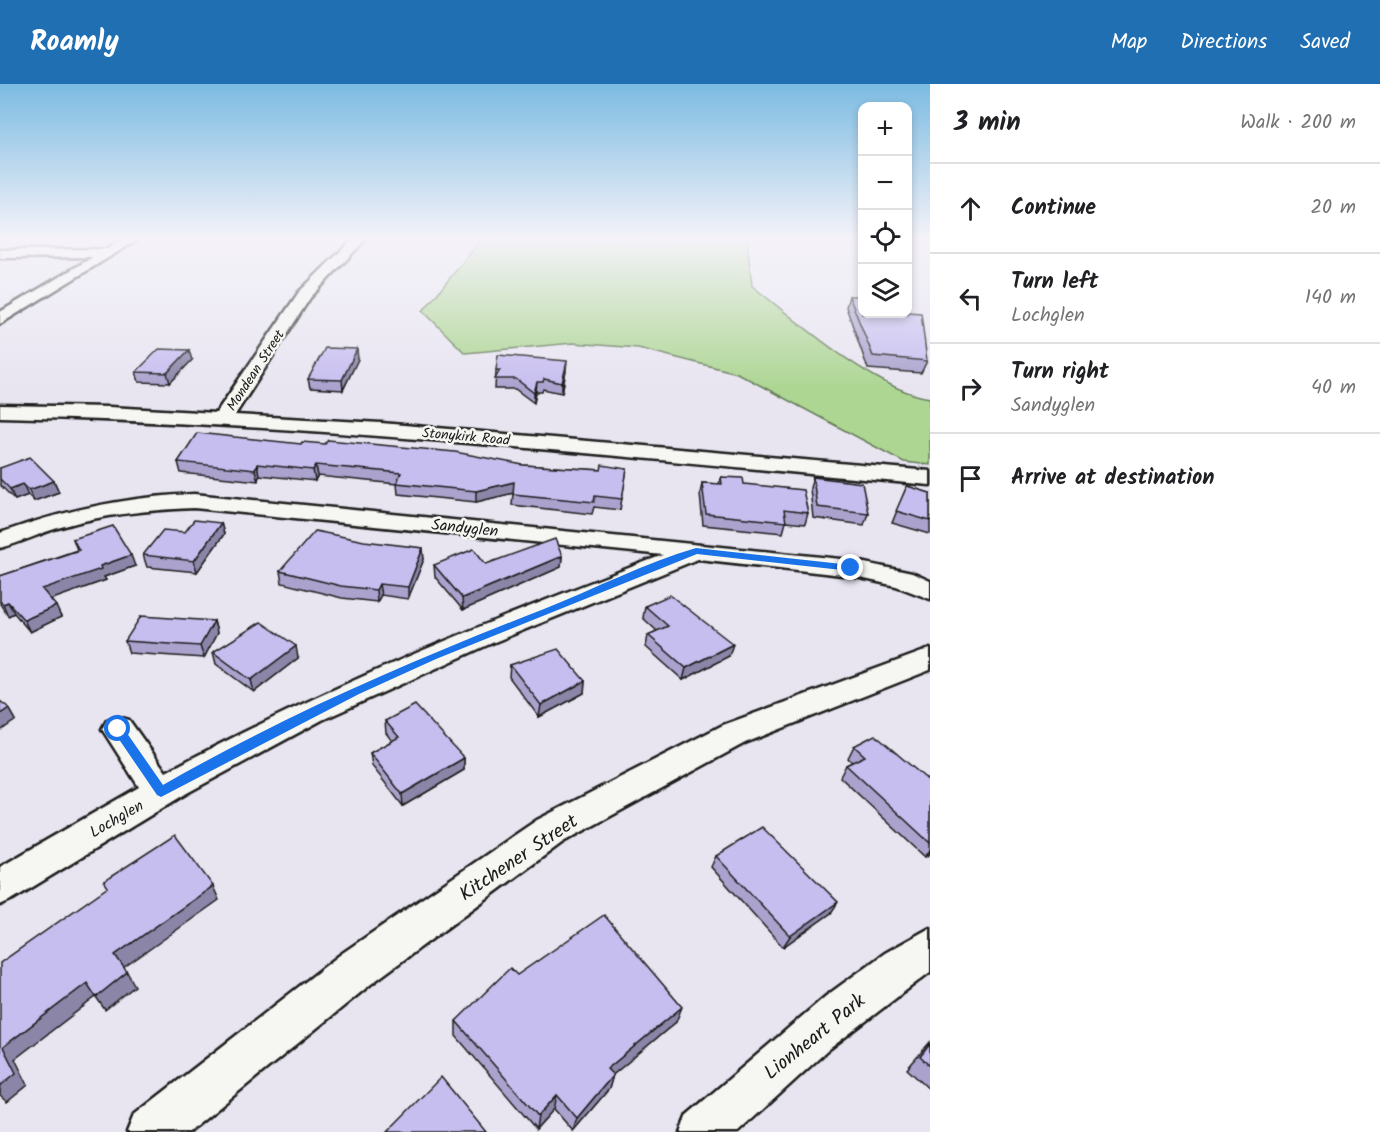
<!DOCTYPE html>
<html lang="en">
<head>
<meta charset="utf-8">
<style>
	:root { --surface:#fff; --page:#f2f2f2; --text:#202124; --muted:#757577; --line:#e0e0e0; --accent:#1f6fb2 }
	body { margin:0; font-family:Kalam,sans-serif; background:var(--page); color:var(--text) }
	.controls { position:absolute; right:18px; top:18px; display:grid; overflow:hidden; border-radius:12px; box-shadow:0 3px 9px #0003 }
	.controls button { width:54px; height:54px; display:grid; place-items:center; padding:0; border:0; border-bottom:2px solid var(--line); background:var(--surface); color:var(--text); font:30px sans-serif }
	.stop { position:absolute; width:18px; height:18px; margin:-14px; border:4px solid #1a73e8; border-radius:50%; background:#fff }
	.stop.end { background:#1a73e8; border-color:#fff; box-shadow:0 2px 6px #0008 }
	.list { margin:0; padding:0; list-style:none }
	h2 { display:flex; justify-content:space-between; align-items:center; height:78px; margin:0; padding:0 24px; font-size:26px }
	h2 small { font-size:20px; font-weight:400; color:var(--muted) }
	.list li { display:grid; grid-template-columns:39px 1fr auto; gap:18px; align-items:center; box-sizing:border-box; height:90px; padding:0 24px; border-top:2px solid var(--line) }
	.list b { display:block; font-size:22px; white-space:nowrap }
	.list p { margin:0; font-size:20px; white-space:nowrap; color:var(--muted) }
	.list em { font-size:20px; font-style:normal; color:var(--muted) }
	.icon { flex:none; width:33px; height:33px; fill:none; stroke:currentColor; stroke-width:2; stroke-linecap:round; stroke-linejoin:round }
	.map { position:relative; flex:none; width:930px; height:1048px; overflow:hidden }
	header { display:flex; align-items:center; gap:36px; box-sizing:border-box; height:84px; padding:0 30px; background:var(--accent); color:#fff }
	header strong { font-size:28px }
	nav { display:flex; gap:33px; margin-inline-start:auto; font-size:21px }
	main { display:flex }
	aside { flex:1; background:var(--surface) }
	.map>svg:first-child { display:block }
	.green { fill:#add693; stroke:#647958; stroke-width:1.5 }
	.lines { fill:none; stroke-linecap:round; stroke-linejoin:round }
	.street-casing { stroke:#1c1c1c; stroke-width:5 }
	.street { fill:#f6f6f2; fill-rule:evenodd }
	.wall { fill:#aba3ce; stroke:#1c1c1c; stroke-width:1.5 }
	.shaded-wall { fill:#8b85a8; stroke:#1c1c1c; stroke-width:1.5 }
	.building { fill:#c7bef0; stroke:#1c1c1c; stroke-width:1.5 }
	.route { fill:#1a73e8 }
	.labels { text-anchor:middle; stroke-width:5; stroke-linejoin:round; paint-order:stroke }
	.far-street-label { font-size:14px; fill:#1c1c1c; stroke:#f6f6f2 }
	.street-label { font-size:16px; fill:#1c1c1c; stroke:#f6f6f2 }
	.near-street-label { font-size:20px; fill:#1c1c1c; stroke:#f6f6f2 }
</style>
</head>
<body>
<header>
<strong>Roamly</strong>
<nav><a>Map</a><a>Directions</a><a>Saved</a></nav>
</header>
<main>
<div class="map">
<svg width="930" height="1048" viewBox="0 0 930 1048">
	<rect width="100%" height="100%" fill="#e8e5f1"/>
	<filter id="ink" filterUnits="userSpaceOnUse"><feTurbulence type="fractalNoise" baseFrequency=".0167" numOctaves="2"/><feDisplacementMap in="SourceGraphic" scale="12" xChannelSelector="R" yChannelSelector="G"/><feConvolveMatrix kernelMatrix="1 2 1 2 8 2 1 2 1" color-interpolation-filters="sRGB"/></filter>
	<g filter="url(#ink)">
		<path class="green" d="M481 156H747L752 202C796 236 877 308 930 314V381L904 378 737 289 638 264 573 259 465 269 423 227Z"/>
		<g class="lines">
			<g class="street-casing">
				<g id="street">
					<polygon points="122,156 137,156 0,240 0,228 93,173 0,174 0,166 107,165"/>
					<path d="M352 156H365L310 214 235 331 381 339 930 387V401C620 373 311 339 0 333V321L109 323 216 329 299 208Z"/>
					<path d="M194 410 851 476 912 489 930 497V515L896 502 851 492 698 475 492 559 322 636 187 709 13 815 0 821V783L139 703 102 645 107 636 118 633 129 636 166 688C326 603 493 535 663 471L194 424C149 426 105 430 61 443 40 449 21 459 0 464V449C64 426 126 413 194 410Z"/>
					<polygon points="930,565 930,586 745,659 563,758 371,900 189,1048 127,1048 134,1031 341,870 537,736 723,641"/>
					<polygon points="930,844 930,888 828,966 738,1048 680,1048 687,1031 826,912 885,869"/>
				</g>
			</g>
			<use href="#street" class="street"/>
		</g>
		<g class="wall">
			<polygon points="849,212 927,277 921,289 868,285 846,223"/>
			<polygon points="358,275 343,306 310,304 308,295"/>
			<polygon points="192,276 170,299 139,298 136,288"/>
			<polygon points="496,286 566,287 562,309 543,305 542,308 536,308 534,319 515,305 495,305"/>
			<polygon points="301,360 523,381 601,386 627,385 620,426 594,423 592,430 512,421 513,409 476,418 398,410 397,400 318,392 315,397 259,391 258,397 181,389 178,378"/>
			<polygon points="0,384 54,397 59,408 34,417 28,411 15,416 0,401"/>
			<polygon points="721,393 744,400 808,429 805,440 786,438 783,449 703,441 700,410 702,399 719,400"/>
			<polygon points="813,393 868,429 864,441 813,434 810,404"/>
			<polygon points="907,402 930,409 930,450 892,439"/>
			<polygon points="221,439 224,450 197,488 147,483 143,471"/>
			<polygon points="73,455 135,482 104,493 106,496 50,515 61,533 30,548 14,529 8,532 0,520 0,492 77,466"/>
			<polygon points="562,472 561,483 463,526 435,493 434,481 486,480"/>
			<polygon points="424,475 408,515 381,511 377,518 342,514 282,499 280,487"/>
			<polygon points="645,522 729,572 683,596 646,563 648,551 657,547 643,534"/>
			<polygon points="214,537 217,549 204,574 129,569 125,557"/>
			<polygon points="213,568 298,574 254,608 216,580"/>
			<polygon points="510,581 585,597 584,609 539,633 509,593"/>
			<polygon points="385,637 464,674 464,686 403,722 372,682 370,669 392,657 386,649"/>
			<polygon points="854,662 930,698 930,770 925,773 840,693 846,681 852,678 848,674"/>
			<polygon points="716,772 831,829 783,863 711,783"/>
			<polygon points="517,891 676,938 613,990 609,1005 573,1047 554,1025 536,1045 456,952 456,937"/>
			<polygon points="930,958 930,1006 907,985"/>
		</g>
		<g class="shaded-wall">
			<polygon points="357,265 358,275 343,306 342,296"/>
			<polygon points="189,266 192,276 170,299 167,289"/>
			<polygon points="567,277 566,287 562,309 562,299"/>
			<polygon points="537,298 536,308 534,319 534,309"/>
			<polygon points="257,380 259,391 258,397 255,386"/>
			<polygon points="316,381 318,392 315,397 313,386"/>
			<polygon points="54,397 59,408 34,417 29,406"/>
			<polygon points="514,398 514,409 476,418 476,407"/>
			<polygon points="23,400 28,411 15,416 10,405"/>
			<polygon points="221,439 224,450 197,488 194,477"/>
			<polygon points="423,464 424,475 408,515 408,503"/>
			<polygon points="131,471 135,482 104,493 106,496 47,517 42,505 100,482"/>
			<polygon points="562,472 561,483 463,526 462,514"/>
			<polygon points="379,500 381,511 377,518 376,506"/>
			<polygon points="8,518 14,529 8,532 3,520"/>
			<polygon points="56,522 61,533 30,548 24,536"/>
			<polygon points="214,537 217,549 204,574 200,562"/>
			<polygon points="733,560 729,572 683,596 686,584"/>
			<polygon points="296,562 298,574 254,608 251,596"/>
			<polygon points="585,597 584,609 539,633 541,621"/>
			<polygon points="9,624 16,636 0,647 0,630"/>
			<polygon points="464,674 464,686 403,722 402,710"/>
			<polygon points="930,766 930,770 925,773"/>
			<polygon points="213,802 219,816 123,884 115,871"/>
			<polygon points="838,818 831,829 783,863 790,852"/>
			<polygon points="127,888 135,902 105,926 96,913"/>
			<polygon points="87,899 97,912 15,975 28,1001 7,1018 0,1012 3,963"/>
			<polygon points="682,923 676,938 603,999 607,985"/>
			<polygon points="613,991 609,1005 573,1047 577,1034"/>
			<polygon points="557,1011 554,1025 536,1045 538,1032"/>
		</g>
		<g class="building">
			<polygon points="849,212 862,212 862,230 908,230 908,228 921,229 927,277 873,272"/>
			<polygon points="325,264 357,265 342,296 308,295"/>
			<polygon points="159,265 189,266 167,289 136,288"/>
			<polygon points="498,271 567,277 562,299 544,295 543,298 537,298 534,309 516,295 495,295 500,286 496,286"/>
			<polygon points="197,349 301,360 302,358 325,360 328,356 455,368 523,381 601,386 602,381 627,385 622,415 595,412 594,418 513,410 514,398 476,407 397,399 401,389 316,381 313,386 257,380 255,386 178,378"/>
			<polygon points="30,373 54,397 29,406 23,400 10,405 0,395 0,384"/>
			<polygon points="721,393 743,394 744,400 803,406 808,429 784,426 786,438 706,430 702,399 722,400"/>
			<polygon points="813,393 862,399 868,429 817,423"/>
			<polygon points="907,402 930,409 930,437 896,427"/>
			<polygon points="194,436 221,439 194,477 143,471 163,446 185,448"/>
			<polygon points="113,442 131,471 100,482 101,485 42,505 56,522 24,536 8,518 3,520 0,517 0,492 79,466 73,455"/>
			<polygon points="315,447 364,457 423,464 408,503 379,500 376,506 341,502 280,487"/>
			<polygon points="555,455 562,472 462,514 434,481 474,465 486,480"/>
			<polygon points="670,511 733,560 686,584 648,551 668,542 645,522"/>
			<polygon points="141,532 214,537 200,562 125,557"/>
			<polygon points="261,538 296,562 251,596 213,568"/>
			<polygon points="558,565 585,597 541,621 510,581"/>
			<polygon points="0,617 9,624 0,630"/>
			<polygon points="415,621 464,674 402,710 370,669 399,653 385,637"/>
			<polygon points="875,651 930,698 930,759 846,681 865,672 854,662"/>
			<polygon points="762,743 838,818 790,852 716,772"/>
			<polygon points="175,751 213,802 115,871 127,888 96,913 87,899 3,963 16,989 0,1002 0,879 108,803 104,797"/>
			<polygon points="604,831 682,923 607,985 613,991 577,1034 557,1011 538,1032 456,937 510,884 517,891"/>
			<polygon points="930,960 930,982 920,973"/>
			<polygon points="441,993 486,1048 387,1048"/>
		</g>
	</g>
	<linearGradient id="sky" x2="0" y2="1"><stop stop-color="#7cbbe2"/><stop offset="0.51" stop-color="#f5f3f9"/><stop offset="1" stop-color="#f5f3f9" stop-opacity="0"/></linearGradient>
	<rect width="930" height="303" fill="url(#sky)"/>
	<path class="route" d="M696 464 851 481 856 484 851 487 697 470 436 575 359 610 161 713 157 711 112 645 114 642H122L163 701C285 631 413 576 544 525 594 505 645 479 696 464Z"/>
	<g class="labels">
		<g class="far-street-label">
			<text transform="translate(255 286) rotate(-57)" y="5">Mondean Street</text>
			<text transform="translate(466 352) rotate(5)" y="5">Stonykirk Road</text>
		</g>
		<g class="street-label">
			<text transform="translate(465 443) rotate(6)" y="6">Sandyglen</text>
			<text transform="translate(116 734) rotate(-30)" y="6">Lochglen</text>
		</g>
		<g class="near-street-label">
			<text transform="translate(518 773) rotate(-34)" y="7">Kitchener Street</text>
			<text transform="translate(814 952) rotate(-39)" y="7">Lionheart Park</text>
		</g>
	</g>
</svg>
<div class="controls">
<button>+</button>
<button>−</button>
<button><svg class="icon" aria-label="locate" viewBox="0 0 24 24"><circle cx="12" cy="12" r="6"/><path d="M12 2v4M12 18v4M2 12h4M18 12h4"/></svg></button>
<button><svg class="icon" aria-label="layers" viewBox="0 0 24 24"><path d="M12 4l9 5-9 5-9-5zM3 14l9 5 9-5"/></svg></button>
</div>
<div class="stop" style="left:118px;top:645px"></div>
<div class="stop end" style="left:851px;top:484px"></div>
</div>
<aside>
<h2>3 min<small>Walk · 200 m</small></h2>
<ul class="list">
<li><svg class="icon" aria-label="ahead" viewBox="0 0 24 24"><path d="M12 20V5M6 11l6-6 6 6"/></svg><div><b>Continue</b></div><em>20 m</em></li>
<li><svg class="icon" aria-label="left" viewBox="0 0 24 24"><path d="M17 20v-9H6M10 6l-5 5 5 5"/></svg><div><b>Turn left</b><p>Lochglen</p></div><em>140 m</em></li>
<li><svg class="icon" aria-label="right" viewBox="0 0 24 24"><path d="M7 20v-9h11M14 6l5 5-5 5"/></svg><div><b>Turn right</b><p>Sandyglen</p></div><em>40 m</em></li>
<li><svg class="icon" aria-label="arrive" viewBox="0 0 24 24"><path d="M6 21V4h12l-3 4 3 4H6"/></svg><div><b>Arrive at destination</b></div></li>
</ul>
</aside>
</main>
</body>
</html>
